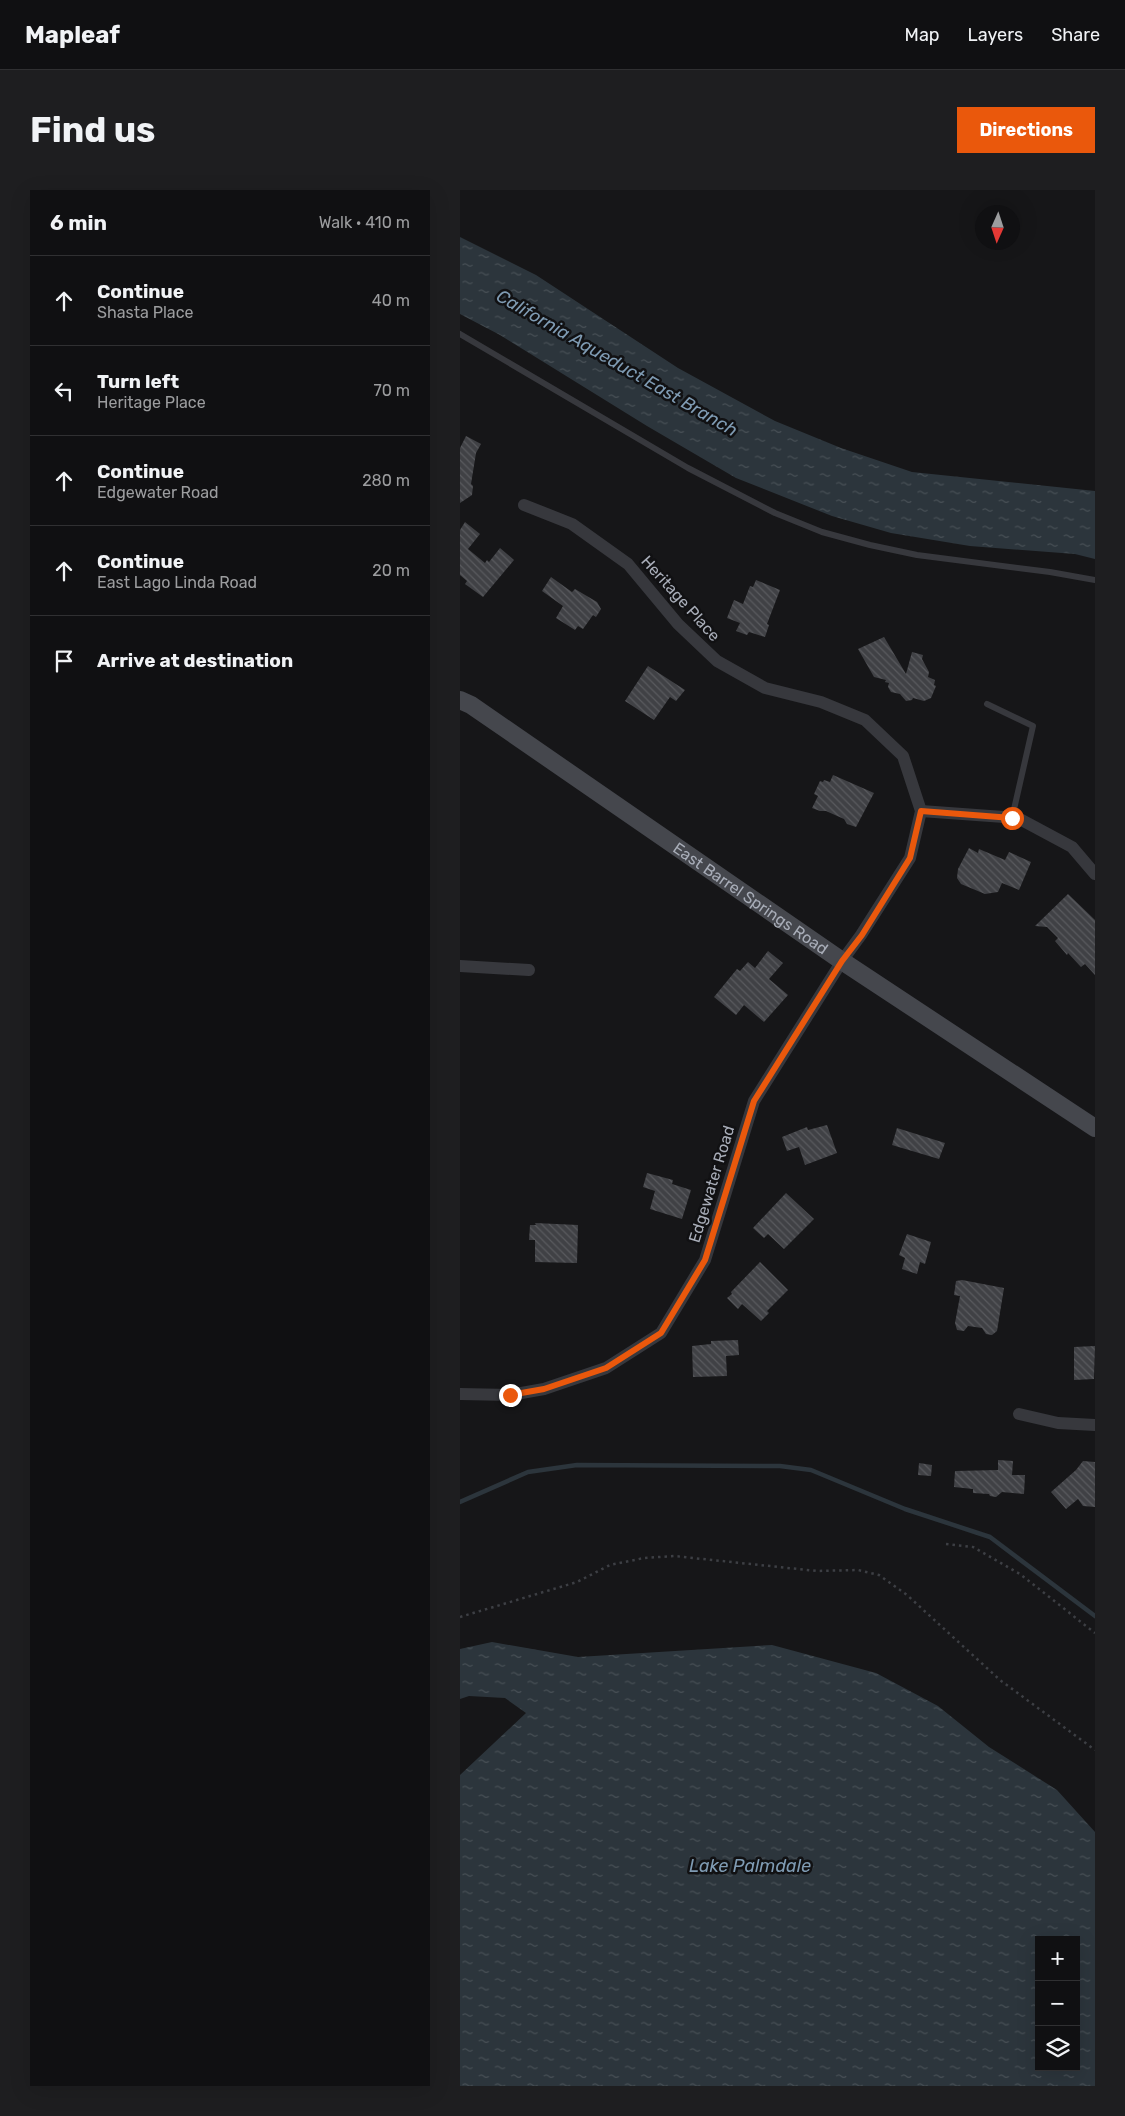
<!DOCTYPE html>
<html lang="en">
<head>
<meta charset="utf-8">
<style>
	:root { --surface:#101012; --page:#1e1e20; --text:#f1f3f6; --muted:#9c9d9f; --line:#303032; --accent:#ea580c }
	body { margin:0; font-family:Rubik,sans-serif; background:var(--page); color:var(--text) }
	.controls { position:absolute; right:15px; bottom:15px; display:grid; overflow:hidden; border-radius:0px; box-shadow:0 5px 20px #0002 }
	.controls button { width:45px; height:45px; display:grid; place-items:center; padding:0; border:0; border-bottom:1px solid var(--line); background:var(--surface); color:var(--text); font:25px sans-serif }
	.compass { position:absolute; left:515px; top:15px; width:45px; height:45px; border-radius:50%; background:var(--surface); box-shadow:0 5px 20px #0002; rotate:183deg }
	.stop { position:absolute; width:15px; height:15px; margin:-11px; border:4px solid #ea580c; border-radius:50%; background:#fff }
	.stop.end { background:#ea580c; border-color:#fff; box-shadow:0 1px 5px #0008 }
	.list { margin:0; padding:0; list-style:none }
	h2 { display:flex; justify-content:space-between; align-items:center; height:65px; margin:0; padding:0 20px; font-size:21px }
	h2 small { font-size:16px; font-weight:400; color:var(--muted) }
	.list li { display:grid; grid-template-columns:32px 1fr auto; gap:15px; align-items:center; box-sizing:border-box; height:90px; padding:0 20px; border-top:1px solid var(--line) }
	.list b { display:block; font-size:19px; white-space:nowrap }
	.list p { margin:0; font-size:16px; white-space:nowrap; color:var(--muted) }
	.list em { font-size:16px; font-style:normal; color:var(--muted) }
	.icon { flex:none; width:28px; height:28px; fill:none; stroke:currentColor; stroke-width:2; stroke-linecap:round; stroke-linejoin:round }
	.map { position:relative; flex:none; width:635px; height:1896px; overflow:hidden; border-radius:0px }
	header { display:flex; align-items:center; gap:30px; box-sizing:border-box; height:70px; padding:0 25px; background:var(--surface); border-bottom:1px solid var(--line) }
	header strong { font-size:24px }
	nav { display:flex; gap:28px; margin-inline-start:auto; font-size:18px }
	.intro { display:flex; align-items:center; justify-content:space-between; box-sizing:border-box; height:120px; padding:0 30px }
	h1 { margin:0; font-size:35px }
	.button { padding:12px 22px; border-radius:0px; background:var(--accent); color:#fff; font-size:18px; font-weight:700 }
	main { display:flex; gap:30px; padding:0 30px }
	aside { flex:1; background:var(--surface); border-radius:0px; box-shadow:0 5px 20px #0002 }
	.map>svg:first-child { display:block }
	.water { fill:url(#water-ripples); fill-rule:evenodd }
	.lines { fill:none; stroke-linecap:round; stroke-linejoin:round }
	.stream { stroke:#2c353c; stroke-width:4.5 }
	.building { fill:url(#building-back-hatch) }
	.path { stroke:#3d3f44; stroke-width:2.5; stroke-dasharray:2.5 4; stroke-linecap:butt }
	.lane { stroke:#37383d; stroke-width:6 }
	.street { stroke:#37383d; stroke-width:12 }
	.secondary { stroke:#45474d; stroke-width:18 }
	.route { stroke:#ea580c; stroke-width:6 }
	.labels { text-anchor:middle; stroke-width:5; stroke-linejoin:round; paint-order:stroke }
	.street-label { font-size:16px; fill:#a8adb8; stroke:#111113 }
	.water-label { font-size:18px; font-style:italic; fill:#7f9bb3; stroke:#111113 }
</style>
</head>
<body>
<header>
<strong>Mapleaf</strong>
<nav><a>Map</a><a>Layers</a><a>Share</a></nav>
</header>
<div class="intro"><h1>Find us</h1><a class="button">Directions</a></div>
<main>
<aside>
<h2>6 min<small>Walk · 410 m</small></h2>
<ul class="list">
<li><svg class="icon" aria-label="ahead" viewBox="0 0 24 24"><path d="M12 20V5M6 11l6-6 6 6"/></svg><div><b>Continue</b><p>Shasta Place</p></div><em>40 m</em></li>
<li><svg class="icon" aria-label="left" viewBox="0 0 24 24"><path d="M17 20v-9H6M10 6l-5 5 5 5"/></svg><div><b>Turn left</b><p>Heritage Place</p></div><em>70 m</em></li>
<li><svg class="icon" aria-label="ahead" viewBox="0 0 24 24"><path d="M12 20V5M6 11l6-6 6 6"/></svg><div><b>Continue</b><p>Edgewater Road</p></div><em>280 m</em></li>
<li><svg class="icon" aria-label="ahead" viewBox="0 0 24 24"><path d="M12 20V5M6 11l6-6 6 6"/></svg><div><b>Continue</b><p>East Lago Linda Road</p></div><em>20 m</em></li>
<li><svg class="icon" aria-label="arrive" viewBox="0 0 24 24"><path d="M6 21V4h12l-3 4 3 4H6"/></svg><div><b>Arrive at destination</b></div></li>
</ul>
</aside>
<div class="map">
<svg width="635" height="1896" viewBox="0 0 635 1896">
	<defs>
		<pattern id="water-ripples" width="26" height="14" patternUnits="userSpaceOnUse" patternTransform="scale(1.25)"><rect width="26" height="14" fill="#2c353c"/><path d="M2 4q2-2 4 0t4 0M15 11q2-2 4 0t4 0" fill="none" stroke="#485056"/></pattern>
		<pattern id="building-back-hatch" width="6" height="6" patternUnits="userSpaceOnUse" patternTransform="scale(1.25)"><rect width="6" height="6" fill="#404145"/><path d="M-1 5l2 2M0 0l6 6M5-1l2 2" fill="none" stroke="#595a5e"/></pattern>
	</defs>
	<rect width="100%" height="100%" fill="#161618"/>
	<g class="water">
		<polygon points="0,47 76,85 218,178 315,231 381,258 452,282 635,301 635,369 615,364 510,356 431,343 372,326 276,288 187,236 40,145 0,124"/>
		<path d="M32 1452 118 1467 312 1455 416 1483 478 1516 529 1557 597 1600 635 1642V1896H0V1585L66 1523 45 1508 9 1506 0 1509V1459ZM579 1750H616V1877H579Z"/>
	</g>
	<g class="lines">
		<polyline class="stream" points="0,1312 68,1282 117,1275 320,1276 351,1280 445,1319 530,1347 635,1426"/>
	</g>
	<g class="building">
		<polygon points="6,246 21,254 16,263 11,294 13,296 12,305 0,313 0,258"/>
		<polygon points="5,332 20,344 8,359 25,373 27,370 29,372 40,358 54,370 23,407 5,394 7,391 0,385 0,340"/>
		<polygon points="91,387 112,402 115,399 137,412 141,419 136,427 133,425 123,439 118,436 115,440 96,428 103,416 82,401"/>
		<polygon points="296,390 320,400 307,434 309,435 305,447 289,442 287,445 276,441 280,433 267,428 274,410 283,414 290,396 293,397"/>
		<polygon points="424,447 446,484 452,462 463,465 462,469 469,482 468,487 475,490 474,495 476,496 471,508 464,511 453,508 452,510 446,511 440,504 431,502 428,497 429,493 425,492 426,490 414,487 398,459"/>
		<polygon points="188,476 225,500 216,511 210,507 194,530 165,511"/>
		<polygon points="373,585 414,603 396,637 387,634 384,629 366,621 360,621 352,618 358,606 354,604 360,591 363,592 364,590 370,592"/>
		<polygon points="509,658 518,663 519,659 545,670 549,662 571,672 559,700 542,693 538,702 525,704 501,694 497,688 498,679"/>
		<polygon points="608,704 635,730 635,785 625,774 621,777 608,763 607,765 595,751 598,748 587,737 575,736"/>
		<polygon points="308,761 323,773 309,789 328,805 304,832 284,815 276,825 254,807 277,779 280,781 288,772 295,778"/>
		<polygon points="367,935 377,963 345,975 339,957 327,961 322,947 347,937 348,940"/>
		<polygon points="437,938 485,953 479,969 432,955"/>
		<polygon points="187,983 213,990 212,994 231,1000 222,1029 190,1019 195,1001 183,997"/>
		<polygon points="326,1003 354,1029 324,1059 308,1044 304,1048 293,1038"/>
		<polygon points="75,1033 118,1035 117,1073 75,1072 75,1050 69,1050 70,1035 76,1035"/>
		<polygon points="447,1044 471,1052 465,1074 460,1072 457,1084 442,1079 445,1068 439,1065"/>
		<polygon points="300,1072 328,1100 307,1121 309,1123 301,1131 282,1114 278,1119 267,1108 272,1104 271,1102"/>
		<polygon points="502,1090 544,1098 537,1141 532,1145 526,1144 522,1138 508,1136 504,1141 497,1140 495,1133 500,1106 494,1105 496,1091"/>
		<polygon points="278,1150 279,1165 266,1166 267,1186 233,1187 232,1156 251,1154 251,1151"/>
		<polygon points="635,1156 634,1189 614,1190 614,1157"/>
		<polygon points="538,1270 553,1271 552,1285 565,1285 564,1304 542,1302 536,1307 530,1306 529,1304 513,1303 513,1299 494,1297 495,1281 538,1280"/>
		<polygon points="623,1271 635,1272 635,1317 623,1316 618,1309 606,1319 591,1302 616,1280"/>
		<polygon points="459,1273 472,1275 471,1286 458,1285"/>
	</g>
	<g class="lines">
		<g class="path">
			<polyline points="486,1354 513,1357 560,1384 635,1443"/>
			<polyline points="0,1427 117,1392 150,1375 184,1368 214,1366 357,1381 398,1380 419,1385 447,1405 540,1490 635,1560"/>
		</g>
		<g class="lane">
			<polyline points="0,144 228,278 315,323 362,342 410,355 457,365 590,382 635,390"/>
			<polyline points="527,514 573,536 552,628"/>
		</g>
		<g class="street">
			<polyline points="461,621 558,628 612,657 635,684"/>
			<polyline points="0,776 69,780"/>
			<polyline points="0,1204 50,1205 84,1199 146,1178 201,1143 245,1070 294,911 382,771 401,745 450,668 461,621 443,566 405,530 361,512 305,498 257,471 218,434 168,374 112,334 64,315"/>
			<polyline points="559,1224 598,1233 635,1235"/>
		</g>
		<path class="secondary" id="s1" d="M0 510 11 515 382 771 635 938"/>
	</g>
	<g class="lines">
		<polyline class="route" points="50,1205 84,1199 146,1178 201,1143 245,1070 294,911 382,771 402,745 450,668 461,621 552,628"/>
	</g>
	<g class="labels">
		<g class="street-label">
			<text transform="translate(221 408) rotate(48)" y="6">Heritage Place</text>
			<text dy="6" stroke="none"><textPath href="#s1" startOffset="352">East Barrel Springs Road</textPath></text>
			<text transform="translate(251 994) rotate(-73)" y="6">Edgewater Road</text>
		</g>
		<g class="water-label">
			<text transform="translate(157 173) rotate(30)" y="6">California Aqueduct East Branch</text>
			<text x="290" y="1682">Lake Palmdale</text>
		</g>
	</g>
</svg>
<div class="controls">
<button>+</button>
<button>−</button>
<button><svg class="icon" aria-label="layers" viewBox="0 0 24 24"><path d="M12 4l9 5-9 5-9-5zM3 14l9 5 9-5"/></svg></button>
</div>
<svg class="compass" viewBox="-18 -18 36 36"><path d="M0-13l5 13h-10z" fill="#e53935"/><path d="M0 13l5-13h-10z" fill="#9c9d9f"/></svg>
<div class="stop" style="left:552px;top:628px"></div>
<div class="stop end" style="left:50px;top:1205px"></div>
</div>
</main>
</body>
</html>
